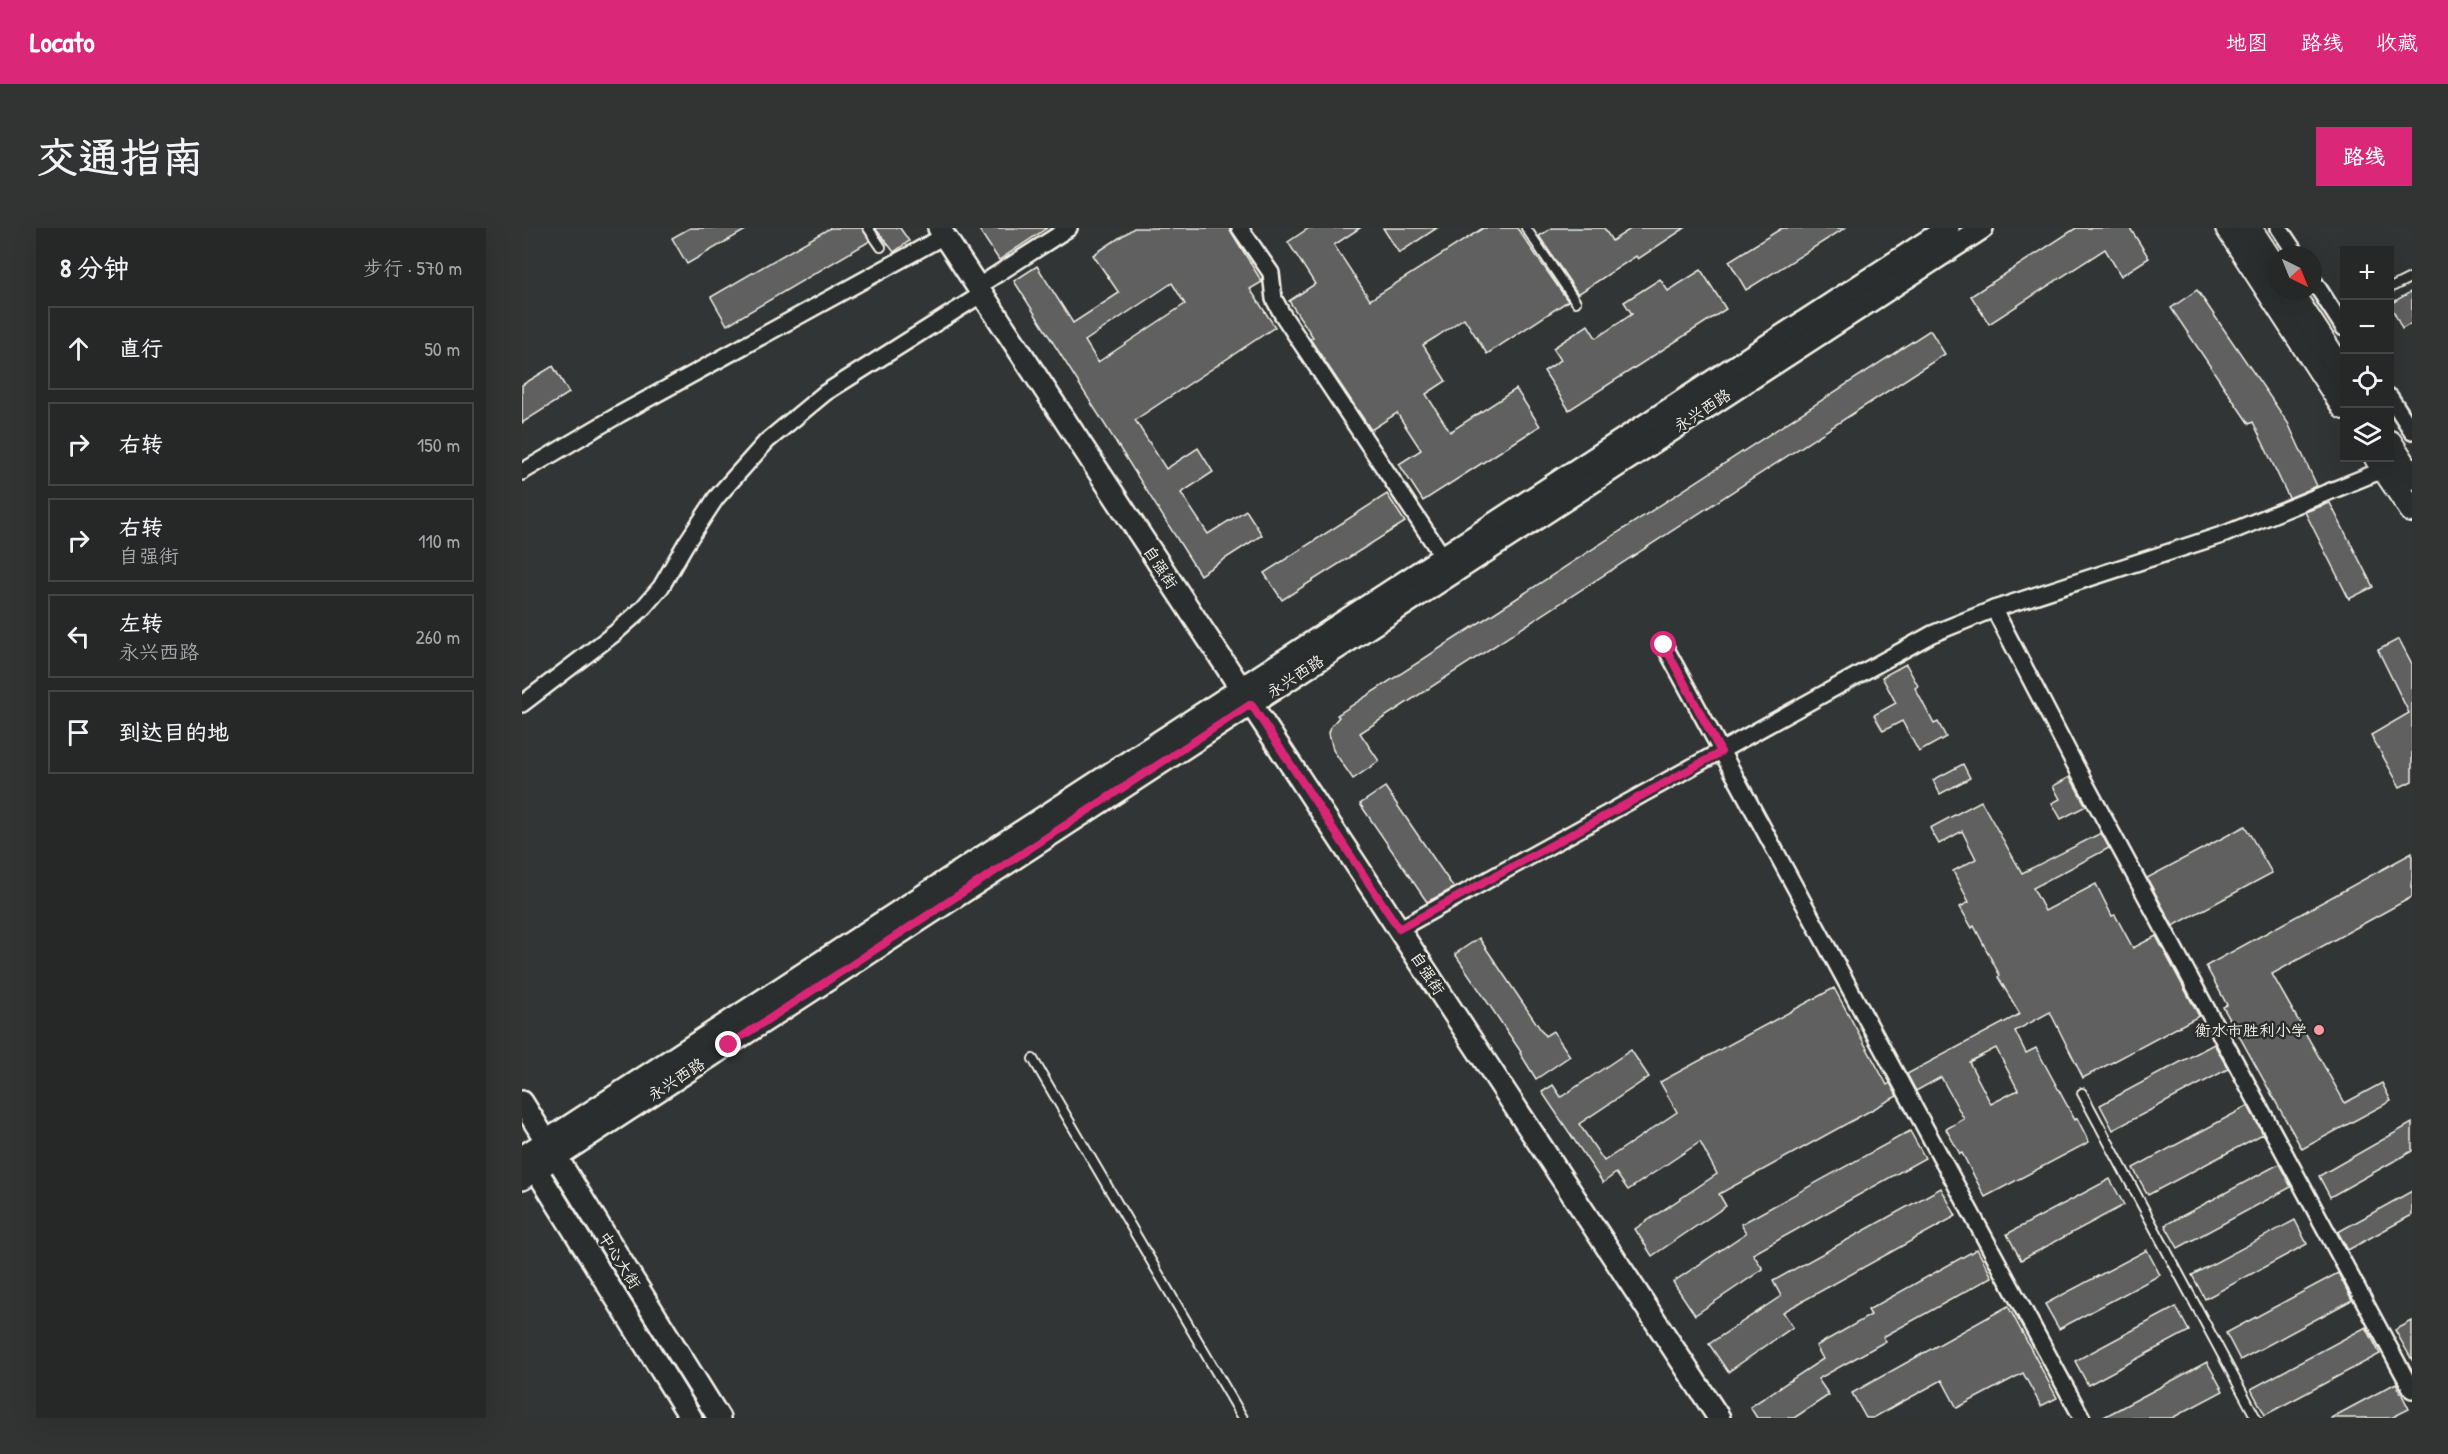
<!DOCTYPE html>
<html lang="zh">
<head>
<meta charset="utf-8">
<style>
	:root { --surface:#262828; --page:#323434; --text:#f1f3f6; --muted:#a4a6a8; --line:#424445; --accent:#db2777 }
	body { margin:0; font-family:"Patrick Hand","LXGW WenKai TC",sans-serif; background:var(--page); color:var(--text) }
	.controls { position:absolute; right:18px; top:18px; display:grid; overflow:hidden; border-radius:0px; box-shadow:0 6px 24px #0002 }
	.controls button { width:54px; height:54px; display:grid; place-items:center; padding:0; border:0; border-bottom:2px solid var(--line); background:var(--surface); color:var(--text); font:30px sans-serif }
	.compass { position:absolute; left:1746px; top:18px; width:54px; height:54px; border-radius:50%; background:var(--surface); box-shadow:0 6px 24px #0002; rotate:137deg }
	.stop { position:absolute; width:18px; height:18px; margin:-14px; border:4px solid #db2777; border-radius:50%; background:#fff }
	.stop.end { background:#db2777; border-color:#fff; box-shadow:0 2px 6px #0008 }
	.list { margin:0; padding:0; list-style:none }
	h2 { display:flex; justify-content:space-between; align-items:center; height:78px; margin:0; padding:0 24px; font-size:26px }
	h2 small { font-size:20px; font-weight:400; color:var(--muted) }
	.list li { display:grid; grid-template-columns:39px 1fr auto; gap:18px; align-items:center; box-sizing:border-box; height:84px; margin:0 12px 12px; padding:0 12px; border:2px solid var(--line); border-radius:0px }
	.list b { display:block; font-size:22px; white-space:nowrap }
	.list p { margin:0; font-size:20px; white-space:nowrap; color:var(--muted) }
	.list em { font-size:20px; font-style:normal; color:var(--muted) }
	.icon { flex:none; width:33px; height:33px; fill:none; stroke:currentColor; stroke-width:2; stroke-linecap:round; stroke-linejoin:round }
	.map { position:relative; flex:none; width:1890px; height:1190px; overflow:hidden; border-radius:0px }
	header { display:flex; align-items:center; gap:36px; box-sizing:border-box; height:84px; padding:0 30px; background:var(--accent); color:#fff }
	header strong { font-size:28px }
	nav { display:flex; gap:33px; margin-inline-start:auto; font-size:21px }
	.intro { display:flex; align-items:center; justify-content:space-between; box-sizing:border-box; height:144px; padding:0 36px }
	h1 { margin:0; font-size:42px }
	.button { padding:15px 27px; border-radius:0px; background:var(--accent); color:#fff; font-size:21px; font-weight:700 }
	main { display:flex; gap:36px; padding:0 36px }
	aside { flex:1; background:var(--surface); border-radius:0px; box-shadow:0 6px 24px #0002 }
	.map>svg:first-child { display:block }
	.building { fill:#5f605f; stroke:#f4f1e8; stroke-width:1.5; fill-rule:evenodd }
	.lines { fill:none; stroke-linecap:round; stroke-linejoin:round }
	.lane-casing { stroke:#f4f1e8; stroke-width:12 }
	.street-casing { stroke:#f4f1e8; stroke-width:20 }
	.secondary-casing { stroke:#f4f1e8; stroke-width:26 }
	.primary-casing { stroke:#f4f1e8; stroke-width:28 }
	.lane { stroke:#2a2d2e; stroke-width:8 }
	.street { stroke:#2a2d2e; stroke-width:15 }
	.secondary { stroke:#2a2d2e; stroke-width:21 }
	.primary { stroke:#2a2d2e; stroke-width:24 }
	.route { stroke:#db2777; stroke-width:8 }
	.poi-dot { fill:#ff9aa2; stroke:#2a2d2e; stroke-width:2 }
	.labels { text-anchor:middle; stroke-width:5; stroke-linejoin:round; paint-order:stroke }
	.street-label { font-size:16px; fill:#f4f1e8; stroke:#2a2d2e }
	.poi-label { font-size:16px; fill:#f4f1e8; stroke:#2a2d2e; text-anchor:end }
</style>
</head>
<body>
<header>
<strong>Locato</strong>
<nav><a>地图</a><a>路线</a><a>收藏</a></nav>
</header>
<div class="intro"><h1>交通指南</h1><a class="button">路线</a></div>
<main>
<aside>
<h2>8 分钟<small>步行 · 570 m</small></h2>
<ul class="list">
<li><svg class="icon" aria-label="ahead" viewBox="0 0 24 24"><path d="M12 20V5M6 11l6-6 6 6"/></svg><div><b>直行</b></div><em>50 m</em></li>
<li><svg class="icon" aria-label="right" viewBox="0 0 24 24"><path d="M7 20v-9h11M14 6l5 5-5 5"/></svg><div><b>右转</b></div><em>150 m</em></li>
<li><svg class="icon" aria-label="right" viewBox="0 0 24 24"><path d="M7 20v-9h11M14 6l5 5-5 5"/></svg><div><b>右转</b><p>自强街</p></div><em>110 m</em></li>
<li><svg class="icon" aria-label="left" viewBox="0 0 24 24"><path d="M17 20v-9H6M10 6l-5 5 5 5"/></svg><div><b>左转</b><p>永兴西路</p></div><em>260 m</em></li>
<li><svg class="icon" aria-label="arrive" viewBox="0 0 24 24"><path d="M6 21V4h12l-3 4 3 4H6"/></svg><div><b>到达目的地</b></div></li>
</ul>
</aside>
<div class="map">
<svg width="1890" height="1190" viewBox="0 0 1890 1190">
	<rect width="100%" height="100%" fill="#323535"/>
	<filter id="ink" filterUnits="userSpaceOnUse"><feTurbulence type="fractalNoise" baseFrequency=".0167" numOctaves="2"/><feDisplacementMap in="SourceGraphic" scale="12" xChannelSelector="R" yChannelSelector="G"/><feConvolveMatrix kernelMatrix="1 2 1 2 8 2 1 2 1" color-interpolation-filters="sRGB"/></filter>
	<g filter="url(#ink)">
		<g class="building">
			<polygon points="168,0 227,0 165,36 150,10"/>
			<polygon points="308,0 340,0 348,13 205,97 189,69"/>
			<polygon points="353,0 378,0 387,13 372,24"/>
			<polygon points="456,0 525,0 477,32"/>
			<path d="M612 0H707L740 54 728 61 753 99 613 192 644 241 676 220 691 244 659 265 686 306 724 282 740 307 678 347 492 53 515 38 551 95 597 65 571 27ZM650 55 663 76 576 134 563 113Z"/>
			<polygon points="787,0 838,0 812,17 848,72 961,0 995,0 1046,73 965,126 942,90 914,109 901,117 924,153 904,166 928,204 994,161 1018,198 901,273 877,236 899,222 875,185 849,202 788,111 791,109 767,73 793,56 766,14"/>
			<polygon points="861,0 915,0 877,25"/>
			<polygon points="1030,0 1082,0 1090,13 1110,0 1163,0 1116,31 1114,28 1056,66 1017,8"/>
			<polygon points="1260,0 1323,0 1224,62 1207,33"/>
			<polygon points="1554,0 1608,0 1627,30 1599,48 1583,21 1467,96 1449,68"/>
			<polygon points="1179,42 1204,81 1047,182 1022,143 1039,132 1031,120 1066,97 1074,110 1110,86 1102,74 1138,51 1146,63"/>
			<polygon points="1675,62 1766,195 1795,258 1767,270 1731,194 1727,196 1649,80"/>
			<polygon points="1890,63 1890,95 1880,101 1868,76"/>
			<polygon points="1408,102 1423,126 838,505 857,533 831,551 811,522 807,505 809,498 817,489 815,487"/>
			<polygon points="31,138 47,165 0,195 0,157"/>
			<polygon points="865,266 883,294 760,372 742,345"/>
			<polygon points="1808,275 1851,359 1827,371 1783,284"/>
			<polygon points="1877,411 1890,436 1890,553 1878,559 1849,507 1887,485 1856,422"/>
			<polygon points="1384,436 1396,458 1393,460 1412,496 1416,494 1424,509 1397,524 1380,493 1361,503 1352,487 1374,475 1360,449"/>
			<polygon points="1441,536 1448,550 1418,566 1411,552"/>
			<polygon points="1548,549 1564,578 1539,591 1530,575 1538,571 1531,558"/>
			<polygon points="863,559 932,660 905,674 838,576"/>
			<path d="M1459 573 1500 645 1579 605 1587 620 1511 660 1523 683 1574 656 1590 688 1593 687 1611 720 1634 708 1677 788 1561 850 1528 784 1493 803 1504 825 1514 820 1553 892 1555 890 1567 914 1463 969 1440 925 1438 926 1424 901 1442 891 1419 849 1394 863 1385 846 1498 786 1476 749 1478 748 1452 698 1450 700 1438 679 1447 674 1431 643 1454 631 1440 603 1417 616 1408 600ZM1474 820 1496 862 1469 876 1447 834Z"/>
			<polygon points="1723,598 1750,645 1651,698 1625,650"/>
			<polygon points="1890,625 1890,669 1750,746 1823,875 1860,855 1869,873 1780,921 1701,779 1705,777 1684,738"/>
			<polygon points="957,710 1023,808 1031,803 1048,828 1014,851 998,825 999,824 933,726"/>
			<polygon points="1312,760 1365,857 1368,855 1375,868 1197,966 1204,978 1130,1028 1113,1001 1195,946 1178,914 1106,962 1094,945 1081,955 1020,864 1031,857 1039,869 1109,822 1127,849 1057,896 1082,933 1155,884 1138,854"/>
			<polygon points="1692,816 1706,841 1591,902 1578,877"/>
			<polygon points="1726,878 1741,906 1626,967 1611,940"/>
			<polygon points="1890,895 1890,923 1808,969 1797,948"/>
			<polygon points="1388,903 1403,930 1231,1026 1241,1041 1173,1087 1151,1054 1224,1005 1219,996"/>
			<polygon points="1757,936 1769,959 1656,1020 1643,997"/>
			<polygon points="1588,951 1602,977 1499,1032 1485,1006"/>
			<polygon points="1419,960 1434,988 1261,1084 1271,1099 1206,1144 1187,1116 1259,1068 1251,1053"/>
			<polygon points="1890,963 1890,987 1826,1022 1816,1004"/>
			<polygon points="1773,992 1785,1016 1683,1071 1670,1047"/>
			<polygon points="1455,1021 1470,1049 1361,1109 1364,1113 1296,1151 1307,1167 1272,1190 1235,1190 1228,1179 1301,1131 1294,1118 1349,1087 1346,1082"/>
			<polygon points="1625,1022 1638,1047 1537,1101 1523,1076"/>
			<polygon points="1816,1045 1830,1072 1718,1132 1704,1105"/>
			<polygon points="1486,1078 1535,1170 1519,1178 1501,1145 1435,1180 1420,1152 1351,1190 1344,1190 1330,1165"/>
			<polygon points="1654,1079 1667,1103 1566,1157 1553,1133"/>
			<polygon points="1890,1093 1890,1132 1873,1102"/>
			<polygon points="1844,1099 1858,1126 1743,1187 1729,1161"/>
			<polygon points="1685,1134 1701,1163 1650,1190 1580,1190"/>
			<polygon points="1874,1155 1887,1181 1869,1190 1809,1190"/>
		</g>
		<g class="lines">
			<g class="lane-casing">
				<g id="lane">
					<polyline points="346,0 359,19"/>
					<polyline points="1004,0 1054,74"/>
					<polyline points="1868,60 1890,49"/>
					<polyline points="511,831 721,1190"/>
					<polyline points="1560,865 1734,1190"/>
				</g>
			</g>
			<g class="street-casing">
				<g id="street">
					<polyline points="718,0 749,45 752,71 760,86 921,329"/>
					<polyline points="1757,0 1775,27"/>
					<polyline points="1791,52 1822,100"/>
					<polyline points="455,59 547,0"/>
					<polyline points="1868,169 1890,203"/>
					<polyline points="0,244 98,186 422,8"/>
					<polyline points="1472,381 1550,531 1890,1162"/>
					<polyline points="1142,417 1560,1190"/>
					<polyline points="0,476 93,405 120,381 139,359 163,317 194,270 245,213 303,165 460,66"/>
					<polyline points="877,701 1410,406 1472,381 1703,306 1863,241"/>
				</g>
			</g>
			<g class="secondary-casing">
				<g id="secondary">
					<polyline points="417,0 1197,1190"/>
					<polyline points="0,874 197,1190"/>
					<polyline points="0,929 1426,0"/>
					<polyline points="8,932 169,1190"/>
					<polyline points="0,951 1460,0"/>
				</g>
			</g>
			<g class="primary-casing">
				<g id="primary">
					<polyline points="1706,0 1822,179"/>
					<polyline points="1727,0 1755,43"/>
					<polyline points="1768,63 1822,146"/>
					<polyline points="1868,215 1890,249"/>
					<polyline points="1855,230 1890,282"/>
				</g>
			</g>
			<use href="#lane" class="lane"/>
			<use href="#street" class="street"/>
			<use href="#secondary" class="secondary"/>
			<use href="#primary" class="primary"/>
		</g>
	</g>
	<g class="lines" filter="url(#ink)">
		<polyline class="route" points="207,817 729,476 877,701 1199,524 1142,417"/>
	</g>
	<circle class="poi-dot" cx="1797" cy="802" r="6"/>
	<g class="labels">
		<g class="street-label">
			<text transform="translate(1180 182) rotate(-33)" y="6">永兴西路</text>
			<text transform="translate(639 339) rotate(57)" y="6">自强街</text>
			<text transform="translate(773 448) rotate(-33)" y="6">永兴西路</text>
			<text transform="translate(906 745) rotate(57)" y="6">自强街</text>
			<text transform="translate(154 851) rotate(-33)" y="6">永兴西路</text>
			<text transform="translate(98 1032) rotate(58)" y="6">中心大街</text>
		</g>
		<g class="poi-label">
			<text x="1785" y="808">衡水市胜利小学</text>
		</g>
	</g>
</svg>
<div class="controls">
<button>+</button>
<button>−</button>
<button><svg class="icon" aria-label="locate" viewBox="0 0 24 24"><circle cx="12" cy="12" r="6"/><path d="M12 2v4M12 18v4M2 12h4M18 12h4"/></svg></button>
<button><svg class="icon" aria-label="layers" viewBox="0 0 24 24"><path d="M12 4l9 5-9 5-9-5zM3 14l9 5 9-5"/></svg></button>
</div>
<svg class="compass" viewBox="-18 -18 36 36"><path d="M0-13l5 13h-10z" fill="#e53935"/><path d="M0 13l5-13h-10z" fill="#a4a6a8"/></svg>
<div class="stop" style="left:1142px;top:417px"></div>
<div class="stop end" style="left:207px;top:817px"></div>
</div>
</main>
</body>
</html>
